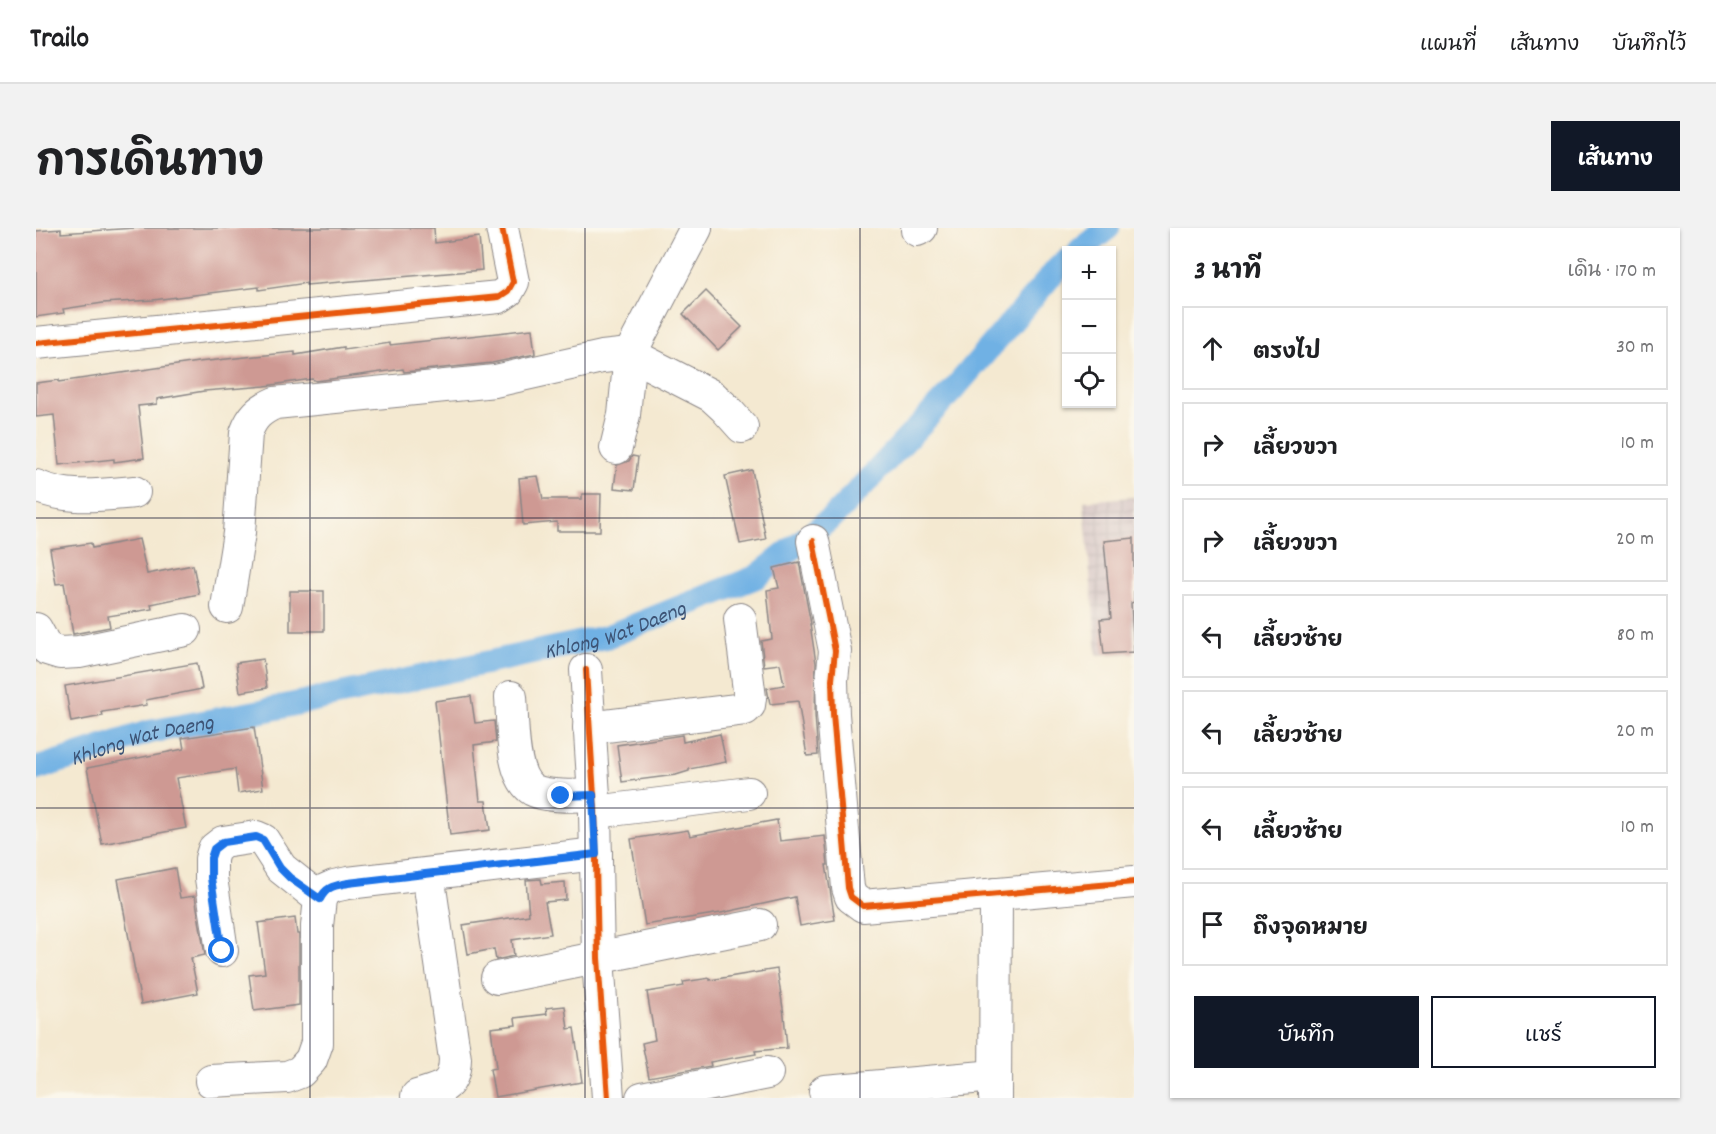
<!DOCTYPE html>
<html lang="th">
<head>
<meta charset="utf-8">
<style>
	:root { --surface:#fff; --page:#f2f2f2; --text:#202124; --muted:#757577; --line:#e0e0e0; --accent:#111827 }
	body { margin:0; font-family:Dekko,"Playpen Sans Thai",sans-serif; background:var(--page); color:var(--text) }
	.controls { position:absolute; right:18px; top:18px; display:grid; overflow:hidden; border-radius:0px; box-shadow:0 2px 4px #0004 }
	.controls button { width:54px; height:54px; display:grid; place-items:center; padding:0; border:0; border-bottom:2px solid var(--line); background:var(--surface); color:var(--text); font:30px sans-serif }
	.stop { position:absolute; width:18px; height:18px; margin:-14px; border:4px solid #1a73e8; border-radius:50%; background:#fff }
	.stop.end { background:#1a73e8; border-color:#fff; box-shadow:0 2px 6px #0008 }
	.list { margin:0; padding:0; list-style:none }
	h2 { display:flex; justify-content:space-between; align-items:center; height:78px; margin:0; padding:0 24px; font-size:26px }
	h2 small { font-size:20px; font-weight:400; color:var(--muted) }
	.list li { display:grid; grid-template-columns:39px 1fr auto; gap:18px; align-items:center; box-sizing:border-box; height:84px; margin:0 12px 12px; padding:0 12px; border:2px solid var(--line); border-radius:0px }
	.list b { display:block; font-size:22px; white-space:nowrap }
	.list em { font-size:20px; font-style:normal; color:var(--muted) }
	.actions { display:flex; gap:12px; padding:18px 24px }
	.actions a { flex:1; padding:14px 0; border:2px solid var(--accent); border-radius:0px; text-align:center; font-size:21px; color:var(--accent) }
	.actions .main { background:var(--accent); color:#fff }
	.icon { flex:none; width:33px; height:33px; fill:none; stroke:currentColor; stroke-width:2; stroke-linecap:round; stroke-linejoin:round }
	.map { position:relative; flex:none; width:1098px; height:870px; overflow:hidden; border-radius:0px }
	header { display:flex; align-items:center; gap:36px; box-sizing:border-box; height:84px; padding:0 30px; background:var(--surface); border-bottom:2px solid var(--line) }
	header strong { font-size:28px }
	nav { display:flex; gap:33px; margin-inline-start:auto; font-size:21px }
	.intro { display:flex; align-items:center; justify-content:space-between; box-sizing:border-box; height:144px; padding:0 36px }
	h1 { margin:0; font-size:42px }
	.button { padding:15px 27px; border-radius:0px; background:var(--accent); color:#fff; font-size:21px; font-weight:700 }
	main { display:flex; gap:36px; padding:0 36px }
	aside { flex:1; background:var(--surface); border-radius:0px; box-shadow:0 2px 4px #0004 }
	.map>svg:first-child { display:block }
	.industrial { fill:url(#industrial-grid) }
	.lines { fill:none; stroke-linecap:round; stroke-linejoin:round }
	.canal { stroke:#70b1e4; stroke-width:24 }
	.building { fill:#ce9993 }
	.minor-casing { stroke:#8b8686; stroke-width:34 }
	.minor { stroke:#fff; stroke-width:32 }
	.cycleway-casing { stroke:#fbf7ec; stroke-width:10 }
	.cycleway { stroke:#e8590c; stroke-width:6 }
	.route { stroke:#1a73e8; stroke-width:8 }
	.grid { fill:none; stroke:#22223b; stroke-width:1.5; stroke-opacity:0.55 }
	.labels { text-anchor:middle; stroke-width:5; stroke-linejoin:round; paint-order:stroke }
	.water-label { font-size:22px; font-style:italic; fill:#3d5476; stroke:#fbf7ec }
</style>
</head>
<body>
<header>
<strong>Trailo</strong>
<nav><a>แผนที่</a><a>เส้นทาง</a><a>บันทึกไว้</a></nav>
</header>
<div class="intro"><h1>การเดินทาง</h1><a class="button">เส้นทาง</a></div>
<main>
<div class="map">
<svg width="1098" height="870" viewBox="0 0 1098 870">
	<defs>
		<pattern id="industrial-grid" width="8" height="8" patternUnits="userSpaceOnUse" patternTransform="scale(1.5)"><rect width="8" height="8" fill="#d1bfbf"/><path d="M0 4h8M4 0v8" fill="none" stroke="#b3a4a5"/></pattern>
	</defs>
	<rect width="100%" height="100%" fill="#fbf7ec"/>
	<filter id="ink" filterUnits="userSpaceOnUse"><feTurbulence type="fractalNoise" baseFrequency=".0167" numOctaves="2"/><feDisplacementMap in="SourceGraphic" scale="12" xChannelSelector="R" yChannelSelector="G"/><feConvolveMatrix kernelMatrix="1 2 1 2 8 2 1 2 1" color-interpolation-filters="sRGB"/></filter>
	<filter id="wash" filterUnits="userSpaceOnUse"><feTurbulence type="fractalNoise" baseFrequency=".008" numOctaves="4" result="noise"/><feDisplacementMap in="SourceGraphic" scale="24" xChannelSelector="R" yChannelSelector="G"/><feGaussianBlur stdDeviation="1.35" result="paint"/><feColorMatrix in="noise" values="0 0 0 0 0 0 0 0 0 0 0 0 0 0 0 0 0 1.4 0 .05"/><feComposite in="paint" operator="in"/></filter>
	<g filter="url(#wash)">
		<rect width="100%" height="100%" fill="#f4e9d1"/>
		<polygon class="industrial" points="1098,269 1098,425 1061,427 1048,273"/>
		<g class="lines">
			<g class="canal">
				<polyline points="1044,22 1072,0"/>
				<path id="s1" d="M0 541 113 504 226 483 570 409 720 349 798 288 918 161 1022 40 1030 33"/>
			</g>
		</g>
		<g id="blocks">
			<g class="building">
				<polygon points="99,0 398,0 399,15 443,9 446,42 270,57 270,55 223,62 223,59 117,72 67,75 27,81 28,85 0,89 0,3 25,1 25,5"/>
				<polygon points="670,63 706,99 682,122 647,86"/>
				<polygon points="496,101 499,126 456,135 368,144 367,141 280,153 276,151 229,158 168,163 121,171 121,176 102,178 108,230 78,234 78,231 23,237 18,187 0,189 0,155 23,152 23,154 162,134 259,124 259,127 308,119 308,122 354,115 354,117"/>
				<polygon points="596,228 602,229 598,262 578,260 581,237 593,233"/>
				<polygon points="716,242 730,311 704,316 689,248"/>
				<polygon points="502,248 507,271 546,271 546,266 565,266 564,303 521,303 521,294 487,297 483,250"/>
				<polygon points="1098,310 1098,374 1095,375 1098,424 1068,426 1064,391 1075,390 1068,313"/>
				<polygon points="103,311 111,346 157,337 163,366 115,376 116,381 72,388 74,399 37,406 28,355 20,356 14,321 55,315 56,320"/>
				<polygon points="763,334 775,396 774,396 780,435 779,487 782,527 771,528 762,473 734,476 731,460 748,457 744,436 728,438 725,413 736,411 731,362 743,360 738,340"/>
				<rect x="254" y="363" width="34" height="40"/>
				<polygon points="227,431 231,460 204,464 200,435"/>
				<polygon points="161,435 166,461 110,472 111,477 66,484 67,488 35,494 29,458"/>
				<polygon points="435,468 439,495 458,493 460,514 438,517 444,573 450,573 454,602 414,607 399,473"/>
				<polygon points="218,499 227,561 202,565 199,541 140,550 150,600 66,616 51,540 148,521 146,510"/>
				<polygon points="684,506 690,534 653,541 653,543 640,547 586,554 581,517 646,507 647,514"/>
				<polygon points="741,592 744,613 789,608 792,637 790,637 799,692 764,698 759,669 685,685 609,697 595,611 652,602 654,608"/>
				<polygon points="139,640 144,670 159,668 169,727 155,730 162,765 105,776 82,651"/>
				<polygon points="505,651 506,656 529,654 530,672 509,674 515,706 476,712 478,728 460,732 458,721 432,726 427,697 493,687 490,652"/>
				<polygon points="259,690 261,706 263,706 263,777 218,783 213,747 229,745 222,695"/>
				<polygon points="741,741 748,787 751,820 719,823 720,826 674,834 675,838 613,849 606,815 619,812 611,764 648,758 647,754 674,750 674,752"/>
				<polygon points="529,778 532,801 538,800 546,854 459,869 454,841 460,840 455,800 480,797 479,790 511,786 510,780"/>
			</g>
		</g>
	</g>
	<g filter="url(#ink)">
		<use href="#blocks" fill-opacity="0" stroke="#8b8686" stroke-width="1.5"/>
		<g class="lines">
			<g class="minor-casing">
				<g id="minor">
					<polyline points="881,2 885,0"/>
					<polyline points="0,115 463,69 472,63 477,54 466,0"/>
					<polyline points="580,220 588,187 594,126 660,0"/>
					<path d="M0 258C32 272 64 267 98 264"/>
					<polyline points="777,313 799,423 796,452 797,486 812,660 815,669 827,678 1098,654"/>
					<path d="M191 379 203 305 210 205C216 189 223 182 239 175L459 153 566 129 594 126 676 168 689 180 706 199"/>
					<polyline points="0,401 11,421 24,425 43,424 149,402"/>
					<polyline points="550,442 559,584 562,730 572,870"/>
					<path d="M475 469C477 493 474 548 497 562 510 569 542 568 557 567"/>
					<polyline points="553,500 709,481 713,477 714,470 704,391"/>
					<polyline points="559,584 713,565"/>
					<polyline points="186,723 175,650 175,631 178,621 187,614 220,609 227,612 245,640 284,671"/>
					<polyline points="461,750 724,697"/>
					<polyline points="175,853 251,849 264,844 275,832 281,815 281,698 284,671 289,662 298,658 312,655 560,626"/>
					<polyline points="789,863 959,848"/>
					<path d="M381 868C406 860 418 860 419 831L392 646"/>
					<polyline points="606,870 731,845"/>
					<polyline points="959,870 960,666"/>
				</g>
			</g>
			<use href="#minor" class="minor"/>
			<g class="cycleway-casing">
				<g id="cycleway">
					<polyline points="0,115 463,69 472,63 477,54 466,0"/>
					<polyline points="777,313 799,423 796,452 797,486 812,660 815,669 827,678 1098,654"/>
					<polyline points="550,442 559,584 562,730 572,870"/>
				</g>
			</g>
			<use href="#cycleway" class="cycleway"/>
		</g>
	</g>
	<g class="lines" filter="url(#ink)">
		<path class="route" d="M186 723 175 650V630L178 621 187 614 220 609 227 612 244 640 254 650 284 671C291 658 298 658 312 655L560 626 557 567 525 568"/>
	</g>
	<path class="grid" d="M274 0V870M549 0V870M824 0V870M0 290H1098M0 580H1098"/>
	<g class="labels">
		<g class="water-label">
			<text dy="8" stroke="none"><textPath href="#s1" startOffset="596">Khlong Wat Daeng</textPath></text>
			<text dy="8" stroke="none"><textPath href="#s1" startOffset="110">Khlong Wat Daeng</textPath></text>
		</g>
	</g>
</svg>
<div class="controls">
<button>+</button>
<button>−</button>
<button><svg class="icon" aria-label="locate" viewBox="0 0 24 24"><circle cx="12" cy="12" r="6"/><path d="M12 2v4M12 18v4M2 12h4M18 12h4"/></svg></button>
</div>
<div class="stop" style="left:186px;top:723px"></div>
<div class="stop end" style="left:525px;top:568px"></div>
</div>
<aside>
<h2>3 นาที<small>เดิน · 170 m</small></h2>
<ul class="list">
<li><svg class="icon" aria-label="ahead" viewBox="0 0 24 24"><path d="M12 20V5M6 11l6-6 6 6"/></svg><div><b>ตรงไป</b></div><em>30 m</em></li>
<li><svg class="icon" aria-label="right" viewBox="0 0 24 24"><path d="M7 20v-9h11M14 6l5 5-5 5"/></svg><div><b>เลี้ยวขวา</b></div><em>10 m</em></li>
<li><svg class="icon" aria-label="right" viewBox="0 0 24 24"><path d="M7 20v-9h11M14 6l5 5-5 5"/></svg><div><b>เลี้ยวขวา</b></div><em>20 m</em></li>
<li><svg class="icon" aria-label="left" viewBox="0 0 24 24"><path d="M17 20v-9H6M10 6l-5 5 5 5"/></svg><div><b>เลี้ยวซ้าย</b></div><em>80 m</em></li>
<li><svg class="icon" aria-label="left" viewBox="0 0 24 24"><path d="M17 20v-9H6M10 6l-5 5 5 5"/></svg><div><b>เลี้ยวซ้าย</b></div><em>20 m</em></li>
<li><svg class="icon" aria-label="left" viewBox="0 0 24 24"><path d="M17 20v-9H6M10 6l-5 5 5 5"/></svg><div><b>เลี้ยวซ้าย</b></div><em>10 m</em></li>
<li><svg class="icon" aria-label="arrive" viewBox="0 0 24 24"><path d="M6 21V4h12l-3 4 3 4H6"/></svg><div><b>ถึงจุดหมาย</b></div></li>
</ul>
<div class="actions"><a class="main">บันทึก</a><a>แชร์</a></div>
</aside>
</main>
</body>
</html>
